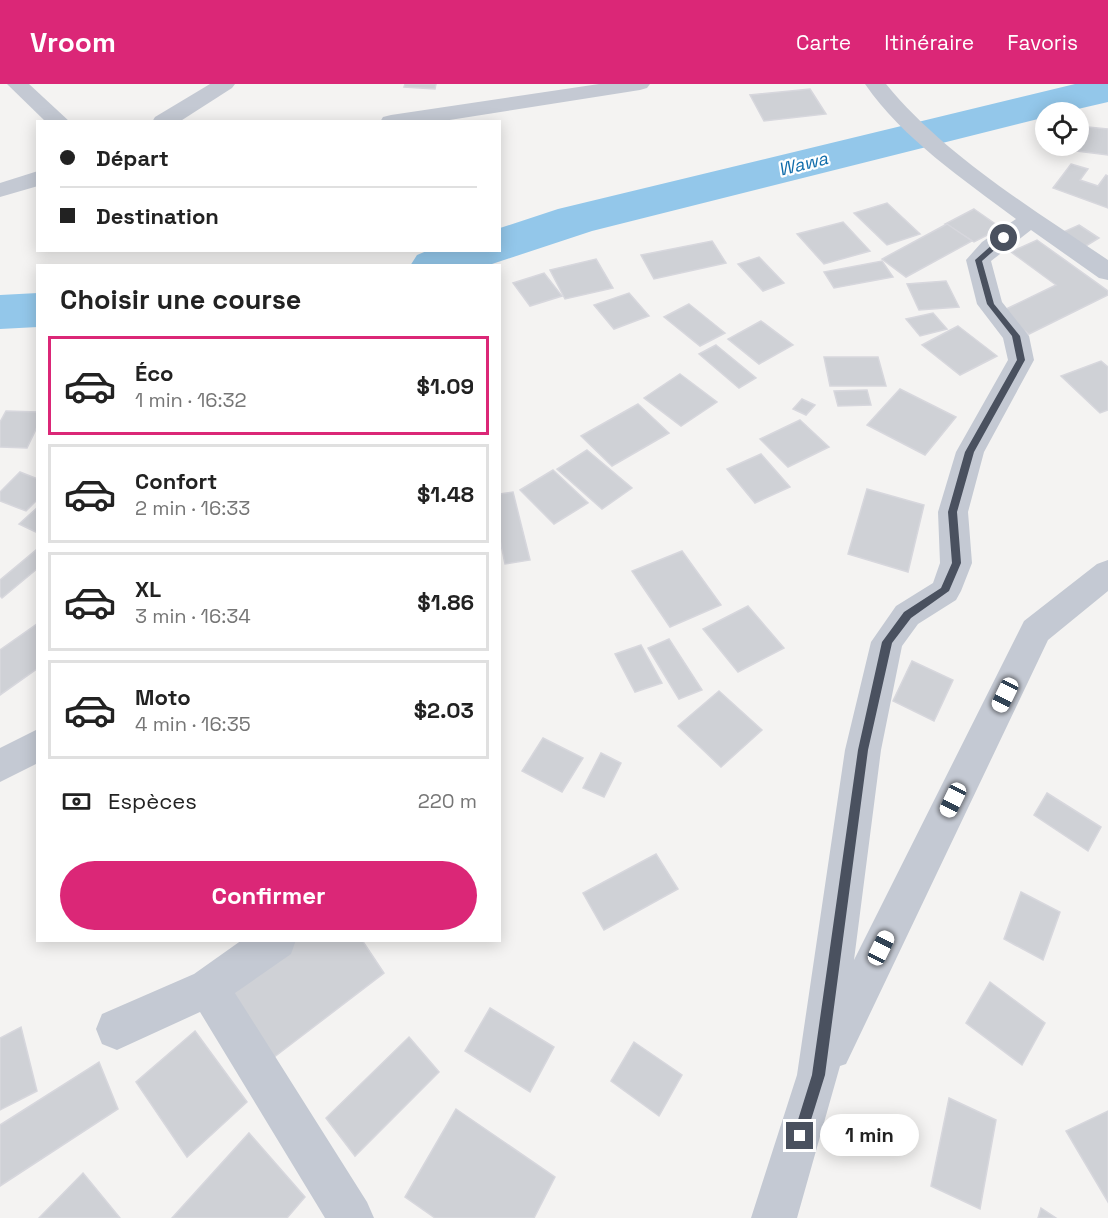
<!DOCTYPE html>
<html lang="fr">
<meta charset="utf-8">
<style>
:root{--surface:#fff;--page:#f2f2f2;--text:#222;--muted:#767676;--line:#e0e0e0;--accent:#db2777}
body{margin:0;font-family:"Space Grotesk",sans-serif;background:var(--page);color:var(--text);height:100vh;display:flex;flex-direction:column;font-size:22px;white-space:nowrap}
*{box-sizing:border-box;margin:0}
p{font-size:20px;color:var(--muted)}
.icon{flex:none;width:33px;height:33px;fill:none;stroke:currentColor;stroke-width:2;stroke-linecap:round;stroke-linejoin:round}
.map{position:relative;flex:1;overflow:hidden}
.panel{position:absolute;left:36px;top:180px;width:465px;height:678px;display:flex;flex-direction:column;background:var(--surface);border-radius:0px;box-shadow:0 3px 15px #0003}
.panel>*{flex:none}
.guide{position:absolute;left:36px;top:36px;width:465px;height:132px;border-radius:0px;box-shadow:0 3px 15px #0003;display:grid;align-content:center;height:132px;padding:0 24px;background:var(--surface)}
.controls{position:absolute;left:1035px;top:18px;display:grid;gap:12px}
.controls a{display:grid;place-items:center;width:54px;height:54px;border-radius:50%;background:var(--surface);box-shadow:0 3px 15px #0003;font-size:30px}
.end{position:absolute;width:27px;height:27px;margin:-14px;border:8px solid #4a515f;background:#fff;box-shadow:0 0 0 3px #fff}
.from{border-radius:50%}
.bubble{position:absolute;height:42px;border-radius:21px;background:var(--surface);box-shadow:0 3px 15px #0003;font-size:20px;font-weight:800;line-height:42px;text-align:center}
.car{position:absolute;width:18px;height:36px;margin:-18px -9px;border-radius:8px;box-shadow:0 0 4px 2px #0007;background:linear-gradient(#fff 24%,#345 0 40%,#fff 0 76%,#345 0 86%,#fff 0)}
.guide b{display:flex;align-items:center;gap:21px;height:57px;font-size:22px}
.guide b+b{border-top:2px solid var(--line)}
.guide i{width:15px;height:15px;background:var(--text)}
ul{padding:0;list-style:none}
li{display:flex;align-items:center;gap:18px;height:99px;margin:0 12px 9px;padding:0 12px;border:3px solid var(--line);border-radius:0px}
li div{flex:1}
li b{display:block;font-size:22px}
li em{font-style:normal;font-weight:800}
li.selected{border-color:var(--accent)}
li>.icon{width:54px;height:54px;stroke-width:1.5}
h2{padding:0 24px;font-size:27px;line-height:72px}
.pay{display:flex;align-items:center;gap:15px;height:66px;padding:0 24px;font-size:22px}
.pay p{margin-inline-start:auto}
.primary-button{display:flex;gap:12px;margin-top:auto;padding:12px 24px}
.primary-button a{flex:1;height:69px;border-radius:36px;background:var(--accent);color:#fff;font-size:24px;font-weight:800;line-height:69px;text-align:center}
header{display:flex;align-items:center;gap:36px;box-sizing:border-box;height:84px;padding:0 30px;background:var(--accent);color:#fff}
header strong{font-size:28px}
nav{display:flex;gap:33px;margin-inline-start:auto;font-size:21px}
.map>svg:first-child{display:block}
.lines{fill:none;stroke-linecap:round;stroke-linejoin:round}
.river{fill:#93c7ea;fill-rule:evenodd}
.building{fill:#cfd1d6;stroke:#d7d7dd;stroke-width:1.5}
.minor{fill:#c4c9d3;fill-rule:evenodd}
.route{fill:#4a515f}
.labels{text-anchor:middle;stroke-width:4.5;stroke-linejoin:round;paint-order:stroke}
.far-water-label{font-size:18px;font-style:italic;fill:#116dab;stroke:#fff}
</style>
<header>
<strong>Vroom</strong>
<nav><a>Carte</a><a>Itinéraire</a><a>Favoris</a></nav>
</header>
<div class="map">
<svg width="1108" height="1134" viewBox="0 0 1108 1134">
<rect width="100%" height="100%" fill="#f4f3f2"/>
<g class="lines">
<g class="river">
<polygon points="1075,0 1108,0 1108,18 1065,28 1046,28 1046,33 592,147 486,182 410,182 417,171 429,166 500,166 500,144 558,125"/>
<polygon points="38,209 38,243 0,245 0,211"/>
</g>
</g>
<g class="building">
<polygon points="405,0 436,0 435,5 404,3"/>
<polygon points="810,5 826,30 764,37 750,11"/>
<polygon points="1078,42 1108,45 1108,71 1069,66 1068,62 1078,62"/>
<polygon points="1071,80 1088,85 1080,96 1098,102 1106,91 1108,92 1108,124 1053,104"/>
<polygon points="887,119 920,150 887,161 854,129"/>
<polygon points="974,125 1001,144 974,158 945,140"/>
<polygon points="843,138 870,167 824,180 797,150"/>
<polygon points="947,140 972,157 906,193 882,175"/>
<polygon points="1079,141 1099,154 1084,163 1061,149"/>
<polygon points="1037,156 1108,207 1108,211 1029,250 1000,228 1056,201 1011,168"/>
<polygon points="712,157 726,179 654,195 641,171"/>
<polygon points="759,173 784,199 763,207 738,180"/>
<polygon points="596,175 613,204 565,215 550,186"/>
<polygon points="882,177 893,193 834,204 824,188"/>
<polygon points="544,189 562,212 530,222 513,199"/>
<polygon points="946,197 959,223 919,226 907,200"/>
<polygon points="629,209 649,232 614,245 594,221"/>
<polygon points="689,220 725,249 700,262 664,233"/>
<polygon points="933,229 947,245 920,252 906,235"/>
<polygon points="761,237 793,261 759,280 728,255"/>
<polygon points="958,242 997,272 960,291 922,261"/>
<polygon points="716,261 756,294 739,304 699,270"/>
<polygon points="824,273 878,273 886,302 830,302"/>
<polygon points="1101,277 1108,283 1108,326 1100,329 1061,292"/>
<polygon points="680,290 717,318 681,342 644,314"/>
<polygon points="900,305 956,333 925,371 867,341"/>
<polygon points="867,306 871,321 838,322 834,307"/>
<polygon points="802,315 815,321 806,331 793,325"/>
<polygon points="638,320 669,349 612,382 581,352"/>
<polygon points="6,327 38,328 38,341 27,364 0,363 0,338"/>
<polygon points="800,336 829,363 788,383 760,355"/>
<polygon points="587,366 632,404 602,425 557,385"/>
<polygon points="761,370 790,403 755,419 727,385"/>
<polygon points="553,386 588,419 554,440 520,406"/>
<polygon points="20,388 38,395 38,415 26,427 0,417 0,408"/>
<polygon points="867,405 924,421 908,488 848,470"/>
<polygon points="513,408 530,476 505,480 500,456 500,410"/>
<polygon points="38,423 38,449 19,440"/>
<polygon points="36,466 38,484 2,514 0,512 0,496"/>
<polygon points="682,467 721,521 670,543 632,487"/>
<polygon points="748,522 784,564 738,588 703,545"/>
<polygon points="37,540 38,584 0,611 0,566"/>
<polygon points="669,555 702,606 679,615 648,564"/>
<polygon points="641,561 662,599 635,608 615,570"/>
<polygon points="912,577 953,596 934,637 893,617"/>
<polygon points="719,607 762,646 721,683 678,642"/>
<polygon points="543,654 583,674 562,708 522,687"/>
<polygon points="601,669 621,679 604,713 583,704"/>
<polygon points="1047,709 1101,743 1088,767 1034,731"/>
<polygon points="656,770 678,805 604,846 583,809"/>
<polygon points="1021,808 1060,828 1043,876 1004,855"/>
<polygon points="297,856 362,856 384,889 273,974 231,904"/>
<polygon points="990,898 1045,939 1022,981 966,939"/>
<polygon points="490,924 554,963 530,1008 465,967"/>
<polygon points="21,943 37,1007 0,1026 0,954"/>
<polygon points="195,947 247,1018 187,1073 136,998"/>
<polygon points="409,953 439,988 355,1072 326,1034"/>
<polygon points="634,958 682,991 659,1032 611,997"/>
<polygon points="99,978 118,1025 0,1102 0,1041"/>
<polygon points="949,1014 996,1036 980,1125 931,1102"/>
<polygon points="456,1025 555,1093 534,1134 435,1134 405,1113"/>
<polygon points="1108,1027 1108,1118 1066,1047"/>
<polygon points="249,1049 305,1113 287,1134 172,1134"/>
<polygon points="83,1089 120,1134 39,1134"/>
<polygon points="1041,1124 1056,1134 1038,1134"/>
</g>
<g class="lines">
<g class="minor">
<polygon points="7,0 29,0 70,38 46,38"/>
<polygon points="210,0 235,0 232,4 179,38 152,38 155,33"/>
<polygon points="599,0 650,0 647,4 640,6 437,38 380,38 383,33 391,31"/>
<path d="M865,0H886C943,70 1034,126 1108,176V196L1099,194L1031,146L991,177L1002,218L1029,252L1034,276L984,368L968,428L972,479L961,507L956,516L918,540L902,562L881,666L854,876L1024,537L1097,480L1108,476V507L1048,556L846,980L840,982L797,1134H751L797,991L845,666L871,558L896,522L933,499L940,479L938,428L956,368L1008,276L1003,254L977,220L966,176L982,158L1016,135C963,95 903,55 865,0Z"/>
<polygon points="38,87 38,102 0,113 0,99"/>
<polygon points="38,645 38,679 0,698 0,664"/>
<polygon points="242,856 296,856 291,870 235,909 367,1118 374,1134 325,1134 200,928 117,966 102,960 96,945 102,930 194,890"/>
</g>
</g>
<polygon class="route" points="1002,152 1008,154 982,177 994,220 1020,252 1025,276 974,368 957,428 961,479 949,507 911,534 892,559 868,666 825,991 806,1052 804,1057 800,1059 795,1057 793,1052 812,991 858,666 882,558 904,528 941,504 952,479 948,428 965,368 1017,276 1012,252 987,220 975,176"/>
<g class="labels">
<g class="far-water-label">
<text transform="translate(803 80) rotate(-14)" y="6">Wawa</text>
</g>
</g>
</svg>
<div class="controls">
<a><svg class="icon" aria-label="locate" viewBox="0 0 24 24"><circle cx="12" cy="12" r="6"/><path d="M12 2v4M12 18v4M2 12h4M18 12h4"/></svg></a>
</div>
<i class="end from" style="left:1004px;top:154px"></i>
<i class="end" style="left:800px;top:1052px"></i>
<div class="bubble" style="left:820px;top:1030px;width:99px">1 min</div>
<i class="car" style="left:1005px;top:611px;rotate:206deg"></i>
<i class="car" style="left:953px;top:716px;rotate:206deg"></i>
<i class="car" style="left:881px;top:864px;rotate:26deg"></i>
<div class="guide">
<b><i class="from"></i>Départ</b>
<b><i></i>Destination</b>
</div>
<section class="panel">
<h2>Choisir une course</h2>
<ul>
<li class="selected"><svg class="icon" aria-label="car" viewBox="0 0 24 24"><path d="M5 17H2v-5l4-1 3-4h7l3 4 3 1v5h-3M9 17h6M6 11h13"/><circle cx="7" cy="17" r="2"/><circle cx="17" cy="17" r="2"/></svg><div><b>Éco</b><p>1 min · 16:32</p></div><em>$1.09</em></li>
<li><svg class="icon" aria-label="car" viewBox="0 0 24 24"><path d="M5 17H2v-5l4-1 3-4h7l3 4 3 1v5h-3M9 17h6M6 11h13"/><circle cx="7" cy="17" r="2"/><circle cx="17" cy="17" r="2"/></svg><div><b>Confort</b><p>2 min · 16:33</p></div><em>$1.48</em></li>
<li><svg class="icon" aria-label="car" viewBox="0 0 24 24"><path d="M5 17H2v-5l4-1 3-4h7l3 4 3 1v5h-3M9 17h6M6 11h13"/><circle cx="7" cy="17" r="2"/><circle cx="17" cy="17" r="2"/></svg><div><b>XL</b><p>3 min · 16:34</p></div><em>$1.86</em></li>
<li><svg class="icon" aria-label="car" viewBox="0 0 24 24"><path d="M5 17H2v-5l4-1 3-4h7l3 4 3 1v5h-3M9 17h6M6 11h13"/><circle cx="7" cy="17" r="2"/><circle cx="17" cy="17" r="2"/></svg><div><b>Moto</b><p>4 min · 16:35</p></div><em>$2.03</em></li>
</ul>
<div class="pay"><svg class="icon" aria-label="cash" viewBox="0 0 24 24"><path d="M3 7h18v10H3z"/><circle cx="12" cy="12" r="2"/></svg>Espèces<p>220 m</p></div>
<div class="primary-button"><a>Confirmer</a></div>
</section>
</div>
